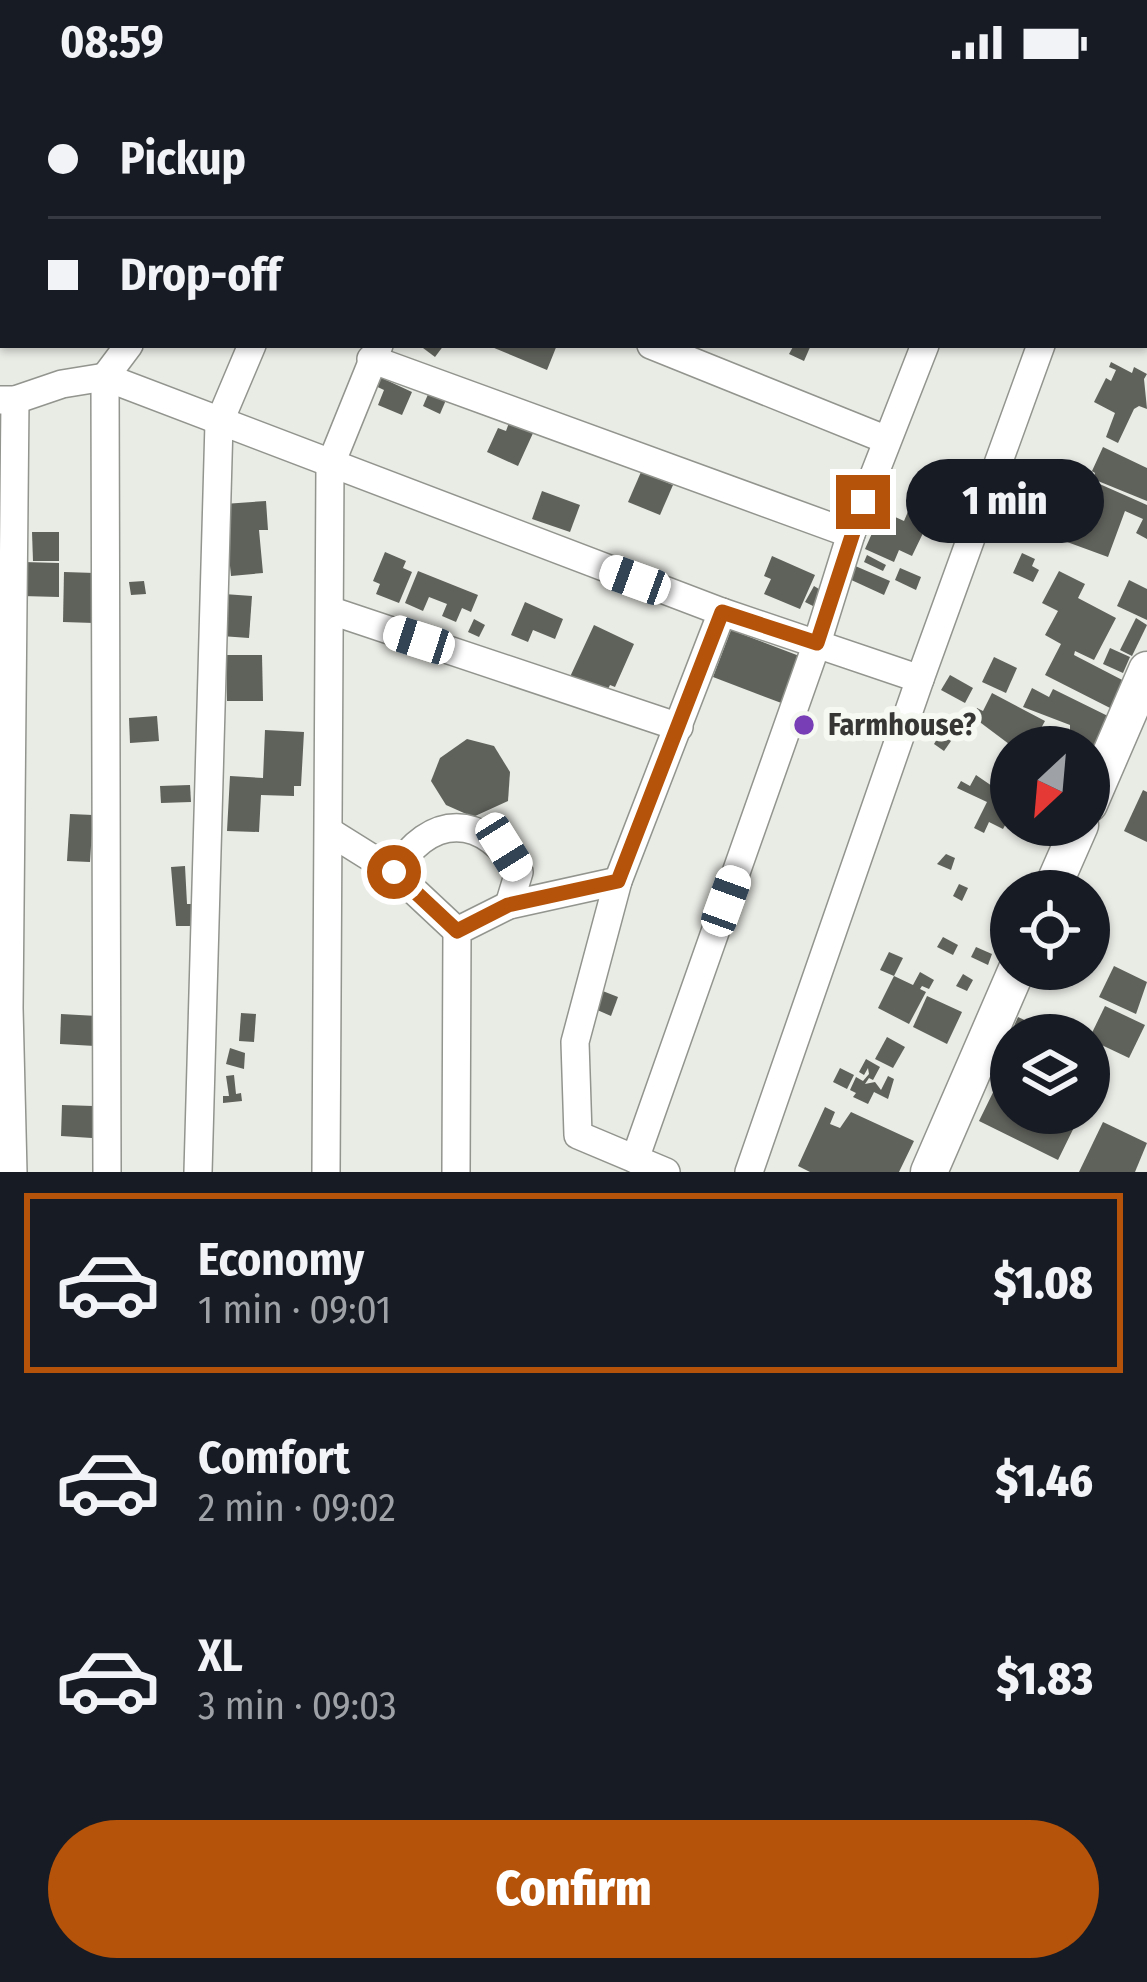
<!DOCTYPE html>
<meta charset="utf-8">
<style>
:root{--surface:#171b24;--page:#242831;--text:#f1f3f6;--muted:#9ea1a6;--line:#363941;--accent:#b45309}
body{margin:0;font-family:"Fira Sans Condensed",sans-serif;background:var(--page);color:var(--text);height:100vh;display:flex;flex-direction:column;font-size:45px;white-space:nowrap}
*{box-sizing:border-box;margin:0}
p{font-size:39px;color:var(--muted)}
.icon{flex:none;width:66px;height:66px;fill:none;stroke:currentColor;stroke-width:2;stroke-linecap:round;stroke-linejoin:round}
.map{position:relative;height:1088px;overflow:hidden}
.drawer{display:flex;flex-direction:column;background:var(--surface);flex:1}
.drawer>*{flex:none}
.hud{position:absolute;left:0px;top:0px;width:1149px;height:264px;box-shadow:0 3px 9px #0004;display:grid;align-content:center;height:264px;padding:0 48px;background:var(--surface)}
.needle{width:78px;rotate:206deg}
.controls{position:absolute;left:990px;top:642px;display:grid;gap:24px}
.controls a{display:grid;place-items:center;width:120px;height:120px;border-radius:50%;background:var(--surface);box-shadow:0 3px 9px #0004;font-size:60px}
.end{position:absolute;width:54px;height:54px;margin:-27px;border:15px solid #b45309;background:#fff;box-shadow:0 0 0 6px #fff}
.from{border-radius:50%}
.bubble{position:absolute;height:84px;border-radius:42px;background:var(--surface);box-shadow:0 3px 9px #0004;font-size:39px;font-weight:800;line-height:84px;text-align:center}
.car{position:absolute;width:36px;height:72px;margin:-36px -18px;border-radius:15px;box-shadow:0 0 9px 3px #0007;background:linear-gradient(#fff 24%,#345 0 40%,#fff 0 76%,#345 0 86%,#fff 0)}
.hud b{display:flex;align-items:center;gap:42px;height:114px;font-size:45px}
.hud b+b{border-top:3px solid var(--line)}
.hud i{width:30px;height:30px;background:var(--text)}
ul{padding:21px 0 0;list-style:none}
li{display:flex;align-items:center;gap:36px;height:180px;margin:0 24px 18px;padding:0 24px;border:6px solid transparent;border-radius:0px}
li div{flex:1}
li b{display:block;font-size:45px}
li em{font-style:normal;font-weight:800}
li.selected{border-color:var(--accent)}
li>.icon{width:108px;height:108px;stroke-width:1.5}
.button{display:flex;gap:24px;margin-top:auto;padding:24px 48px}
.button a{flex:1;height:138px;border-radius:72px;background:var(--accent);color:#fff;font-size:48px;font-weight:800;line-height:138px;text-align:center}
.status{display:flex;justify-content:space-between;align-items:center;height:84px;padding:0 60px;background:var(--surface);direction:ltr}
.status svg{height:33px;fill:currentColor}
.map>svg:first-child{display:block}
.building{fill:#5f615b}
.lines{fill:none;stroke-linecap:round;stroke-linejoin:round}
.minor-casing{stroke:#92948e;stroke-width:30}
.tertiary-casing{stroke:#92948e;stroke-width:39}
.minor{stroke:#fff;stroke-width:27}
.tertiary{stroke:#fff;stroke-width:36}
.route{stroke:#b45309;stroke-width:15}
.poi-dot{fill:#783eb5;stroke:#f6f8f2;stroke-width:4.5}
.labels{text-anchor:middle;stroke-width:12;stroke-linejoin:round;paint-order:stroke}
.poi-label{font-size:30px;font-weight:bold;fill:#363734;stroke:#f6f8f2;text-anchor:start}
</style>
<div class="status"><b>08:59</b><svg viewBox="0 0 49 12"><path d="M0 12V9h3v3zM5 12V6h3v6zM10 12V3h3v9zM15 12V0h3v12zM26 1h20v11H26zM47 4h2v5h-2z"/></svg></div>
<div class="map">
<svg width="1147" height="1088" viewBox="0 0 1147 1088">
<rect width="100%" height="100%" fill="#e9ebe5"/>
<g class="building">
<polygon points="419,261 444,261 435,273"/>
<polygon points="487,261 557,261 547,286"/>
<polygon points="794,261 811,261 804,277 789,270"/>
<polygon points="1111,278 1132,289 1134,283 1147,290 1144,295 1147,325 1139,322 1134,325 1118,359 1106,353 1115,329 1094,318 1106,294 1111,297 1116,286 1109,283"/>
<polygon points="371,289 412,308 402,331 378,321 384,306 367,298"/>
<polygon points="429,308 446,316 440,330 423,322"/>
<polygon points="510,336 534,347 518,382 487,368 498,344 506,347"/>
<polygon points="1103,363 1147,384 1147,417 1093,395 1095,389 1092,387"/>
<polygon points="641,388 673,401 660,431 628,418"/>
<polygon points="1086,394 1147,421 1147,455 1136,449 1143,435 1125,427 1108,473 1048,451 1054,435 1043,431 1054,399 1080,407"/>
<polygon points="918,404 954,419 940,451 925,445 912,472 899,466 894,478 865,465 882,427 904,437"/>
<polygon points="542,407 580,421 570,448 532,435"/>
<polygon points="266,417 268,446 259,446 263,489 231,492 224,420"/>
<polygon points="1010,417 1028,426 1020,442 1024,444 1022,449 1000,438"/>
<polygon points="32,448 59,448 59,477 33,477"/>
<polygon points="385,468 406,477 403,484 412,488 399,519 376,510 380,500 373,497"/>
<polygon points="1022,469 1035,475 1032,482 1039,486 1033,498 1013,489"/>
<polygon points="867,471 886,481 883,487 864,478"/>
<polygon points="772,472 815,491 800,525 764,510 771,495 764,492"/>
<polygon points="23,478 59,479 59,513 22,512"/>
<polygon points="853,481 890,497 884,511 847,494"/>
<polygon points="900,484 921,493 916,506 895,496"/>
<polygon points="418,487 478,511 471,528 462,524 456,538 442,532 447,520 429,513 423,527 405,519"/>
<polygon points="1059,487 1085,500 1078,514 1116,534 1094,576 1075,567 1074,571 1130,600 1116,627 1045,591 1061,560 1045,551 1058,527 1042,519"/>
<polygon points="64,488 95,489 94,539 63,538"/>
<polygon points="1129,496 1147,505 1147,536 1117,522"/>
<polygon points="144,497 146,510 131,511 129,498"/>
<polygon points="814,502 827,510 819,525 805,518"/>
<polygon points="224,510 252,512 249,554 221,552"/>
<polygon points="525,518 563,535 555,555 533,546 528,558 511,551"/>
<polygon points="1136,534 1147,541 1132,572 1120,566"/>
<polygon points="474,535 485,541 479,553 468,548"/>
<polygon points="594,541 634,560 615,603 610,601 605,611 569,595"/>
<polygon points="731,546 802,573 784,620 713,593"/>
<polygon points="1110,564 1130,573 1123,589 1103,580"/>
<polygon points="226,571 262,571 263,617 227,617"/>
<polygon points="994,573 1017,584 1006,609 982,598"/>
<polygon points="950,591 973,604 965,619 941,606"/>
<polygon points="1032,604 1049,613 1053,605 1116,636 1096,663 1070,650 1070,641 1023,623"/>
<polygon points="992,609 1045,637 1033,659 1025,654 1022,661 1013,663 973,633 977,624 983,627"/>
<polygon points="157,632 159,657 130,659 129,634"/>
<polygon points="265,646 304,648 301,702 294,702 294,712 261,711 259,748 227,747 230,692 263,694"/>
<polygon points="940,650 951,657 944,667 934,660"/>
<polygon points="467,655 494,662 510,688 508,717 473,733 446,721 431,697 440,674"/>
<polygon points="976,691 1011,715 1011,730 1003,745 989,738 984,749 974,744 987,718 957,704 961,697 970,702"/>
<polygon points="190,701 191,718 161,719 160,702"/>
<polygon points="1143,706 1147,708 1147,758 1124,747"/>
<polygon points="70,730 93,731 90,778 67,777"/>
<polygon points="946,770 955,774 951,786 937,780"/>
<polygon points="185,782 187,820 198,820 198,842 176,842 171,783"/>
<polygon points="959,800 968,804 962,817 953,812"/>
<polygon points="943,853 958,861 953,871 937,863"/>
<polygon points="976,863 992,870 988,881 971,873"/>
<polygon points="889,868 903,874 894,892 880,886"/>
<polygon points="1114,882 1147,898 1136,930 1099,913"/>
<polygon points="920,888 934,896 929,905 922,902 920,905 926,908 909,940 878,924 894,892 913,901"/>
<polygon points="963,890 973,896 967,907 956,902"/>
<polygon points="595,904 618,913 611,932 588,922"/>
<polygon points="927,912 962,928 947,960 913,943"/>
<polygon points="1105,922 1145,941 1129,974 1089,955"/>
<polygon points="241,929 256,930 254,958 239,957"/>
<polygon points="61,930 97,932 95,962 60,960"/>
<polygon points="1018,933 1057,951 1010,951"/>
<polygon points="887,953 905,963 893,984 875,975"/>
<polygon points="230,964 245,969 244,985 226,980"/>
<polygon points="866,975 880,983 873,996 869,994 865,1000 875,998 881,1006 888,992 894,995 888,1015 874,1008 868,1020 853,1013 856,1009 850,1006 856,993 863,997 869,990 868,984 864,991 859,988"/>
<polygon points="1006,982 1011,984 1011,1029 1081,1029 1058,1076 979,1037"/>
<polygon points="840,984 854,991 847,1005 833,998"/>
<polygon points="234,991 236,1010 241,1009 242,1017 223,1019 223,1012 229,1012 226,992"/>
<polygon points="62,1021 93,1022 92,1054 61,1052"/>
<polygon points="825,1023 835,1028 830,1040 840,1044 851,1028 914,1057 899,1088 810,1088 798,1082"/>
<polygon points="1103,1038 1147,1059 1135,1088 1079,1088"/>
</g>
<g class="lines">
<g class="minor-casing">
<g id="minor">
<polyline points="611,0 615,3"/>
<polyline points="855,0 863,3"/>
<polyline points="1097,0 1105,3"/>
<polyline points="64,3 66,0"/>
<polyline points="195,3 198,0"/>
<polyline points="324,3 326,0"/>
<polyline points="448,3 450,0"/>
<polyline points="584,3 586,0"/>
<polyline points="1125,3 1126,0"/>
<polyline points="0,89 3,85"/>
<polyline points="0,209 3,209"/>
<polyline points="651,261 887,356"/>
<polyline points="371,275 851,450"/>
<polyline points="0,316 15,316 62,300 105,293 722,528 920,595"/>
<polyline points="332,527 679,643"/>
<polyline points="330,748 394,788 457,847"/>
<path d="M394,788C431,729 482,729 519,788L509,821"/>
<polyline points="635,1075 817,559 851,450 925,261"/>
<polyline points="13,1088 9,924 15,316"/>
<polyline points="107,1088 105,293 129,261"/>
<polyline points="198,1088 219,339 252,261"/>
<polyline points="326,1088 330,382 379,261"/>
<polyline points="456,1088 457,847 509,821 618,797"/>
<polyline points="666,1088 578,1051 575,958 618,797 722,528"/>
<polyline points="749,1088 920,595 1041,261"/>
</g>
</g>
<g class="tertiary-casing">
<g id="tertiary">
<polyline points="1089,720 1147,586"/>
<polyline points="1051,807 1080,741"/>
<polyline points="929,1088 1017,885"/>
</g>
</g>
<use href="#minor" class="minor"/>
<use href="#tertiary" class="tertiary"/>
</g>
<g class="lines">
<polyline class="route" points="394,788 457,847 508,821 618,797 722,528 817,559 863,418"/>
</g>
<circle class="poi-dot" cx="804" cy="641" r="12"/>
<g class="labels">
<g class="poi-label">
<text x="828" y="651">Farmhouse?</text>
</g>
</g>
</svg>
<div class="controls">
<a><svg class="needle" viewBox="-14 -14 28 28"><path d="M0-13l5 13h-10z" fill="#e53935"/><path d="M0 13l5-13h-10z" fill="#9ea1a6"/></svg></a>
<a><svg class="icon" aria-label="locate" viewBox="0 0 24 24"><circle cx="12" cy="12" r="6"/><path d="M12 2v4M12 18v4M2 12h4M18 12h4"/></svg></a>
<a><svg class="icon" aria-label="layers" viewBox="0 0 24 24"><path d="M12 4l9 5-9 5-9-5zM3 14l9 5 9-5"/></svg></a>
</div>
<i class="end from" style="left:394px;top:788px"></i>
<i class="end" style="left:863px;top:418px"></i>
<div class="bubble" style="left:906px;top:375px;width:198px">1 min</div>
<i class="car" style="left:635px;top:496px;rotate:290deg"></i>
<i class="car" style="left:419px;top:556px;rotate:288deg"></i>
<i class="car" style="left:504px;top:763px;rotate:148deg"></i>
<i class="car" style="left:726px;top:817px;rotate:20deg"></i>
<div class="hud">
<b><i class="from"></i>Pickup</b>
<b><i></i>Drop-off</b>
</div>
</div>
<section class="drawer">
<ul>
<li class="selected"><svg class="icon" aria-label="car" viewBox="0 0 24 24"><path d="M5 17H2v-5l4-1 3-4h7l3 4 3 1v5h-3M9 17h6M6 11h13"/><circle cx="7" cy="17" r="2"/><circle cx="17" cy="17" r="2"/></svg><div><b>Economy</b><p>1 min · 09:01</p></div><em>$1.08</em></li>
<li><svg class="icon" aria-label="car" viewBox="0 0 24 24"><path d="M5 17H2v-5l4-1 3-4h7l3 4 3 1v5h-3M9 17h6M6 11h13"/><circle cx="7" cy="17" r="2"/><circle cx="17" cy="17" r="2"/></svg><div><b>Comfort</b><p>2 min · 09:02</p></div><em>$1.46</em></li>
<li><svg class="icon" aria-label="car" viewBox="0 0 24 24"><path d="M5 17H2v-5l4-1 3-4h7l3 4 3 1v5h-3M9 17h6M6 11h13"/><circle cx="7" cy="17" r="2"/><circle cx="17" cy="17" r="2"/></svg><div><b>XL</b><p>3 min · 09:03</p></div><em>$1.83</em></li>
</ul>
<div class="button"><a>Confirm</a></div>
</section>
